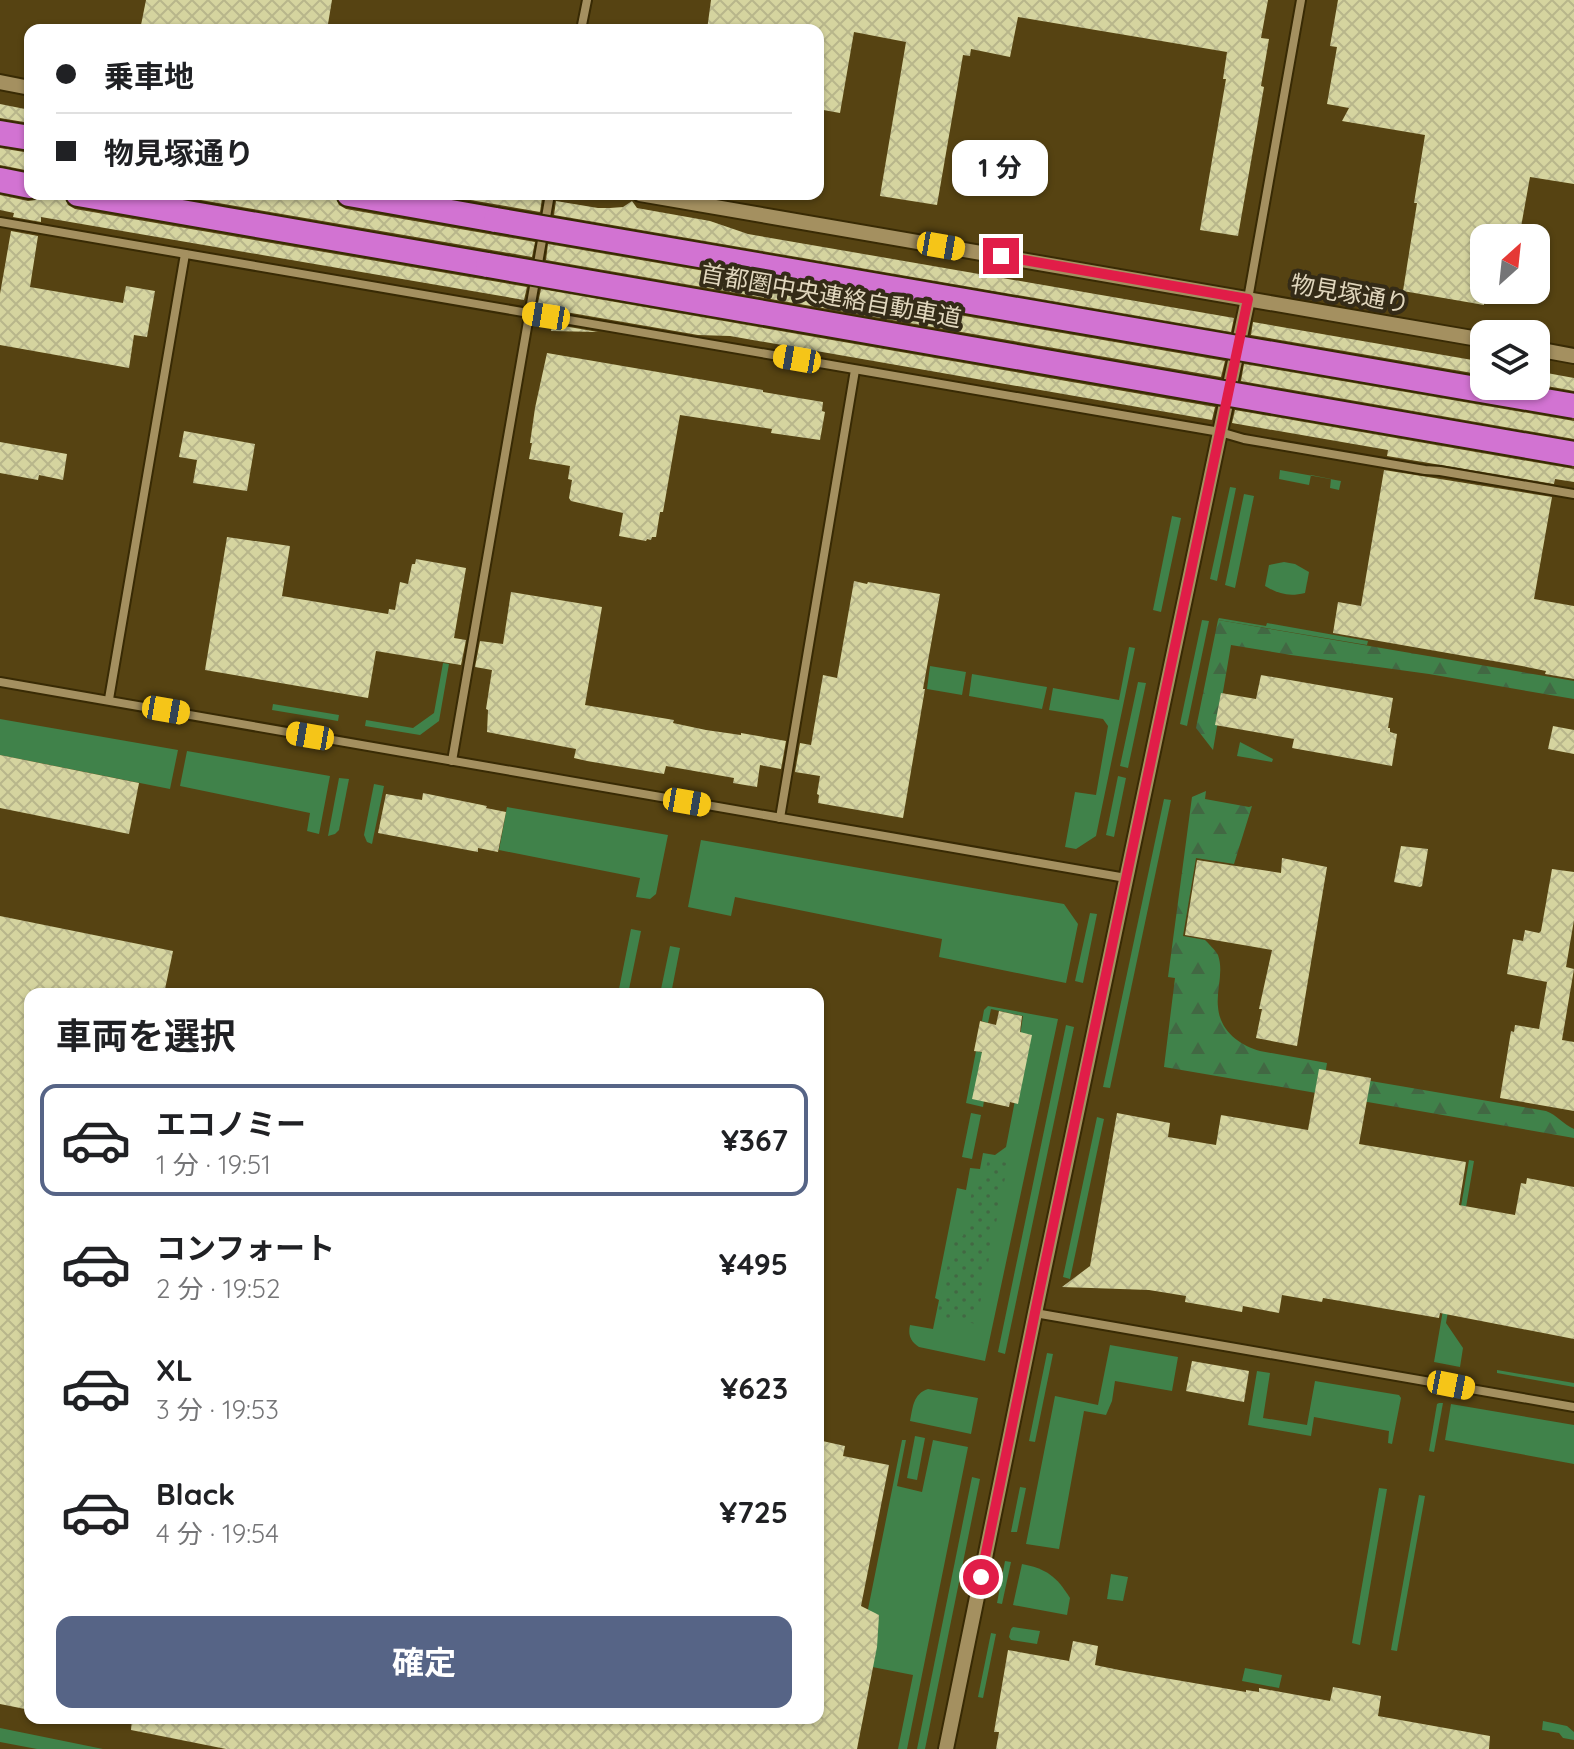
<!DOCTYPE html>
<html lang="ja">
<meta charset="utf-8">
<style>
:root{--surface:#fff;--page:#f2f2f2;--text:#202124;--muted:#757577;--line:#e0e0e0;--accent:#566486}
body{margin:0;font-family:Quicksand,"Noto Sans JP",sans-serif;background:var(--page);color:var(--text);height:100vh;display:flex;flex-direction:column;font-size:30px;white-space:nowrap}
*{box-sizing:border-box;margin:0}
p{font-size:26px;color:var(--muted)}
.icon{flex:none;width:44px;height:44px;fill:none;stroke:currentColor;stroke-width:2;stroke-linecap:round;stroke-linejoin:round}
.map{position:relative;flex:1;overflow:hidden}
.drawer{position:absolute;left:24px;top:988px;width:800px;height:736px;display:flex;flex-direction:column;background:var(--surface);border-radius:16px;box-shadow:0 2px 6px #0004}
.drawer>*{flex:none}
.top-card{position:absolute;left:24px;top:24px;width:800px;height:176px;border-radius:16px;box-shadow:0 2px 6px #0004;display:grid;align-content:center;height:176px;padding:0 32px;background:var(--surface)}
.needle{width:52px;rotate:27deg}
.controls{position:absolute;left:1470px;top:224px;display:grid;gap:16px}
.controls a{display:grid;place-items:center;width:80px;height:80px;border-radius:16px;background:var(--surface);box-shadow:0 2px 6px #0004;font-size:40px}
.end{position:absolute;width:36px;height:36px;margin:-18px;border:10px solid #e11d48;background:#fff;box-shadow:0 0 0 4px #fff}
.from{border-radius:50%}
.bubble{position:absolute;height:56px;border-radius:16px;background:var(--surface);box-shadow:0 2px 6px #0004;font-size:26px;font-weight:700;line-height:56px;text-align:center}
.car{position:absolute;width:24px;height:48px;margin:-24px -12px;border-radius:10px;box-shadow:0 0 6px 2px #0007;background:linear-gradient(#f5c518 24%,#345 0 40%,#f5c518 0 76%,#345 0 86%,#f5c518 0)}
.top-card b{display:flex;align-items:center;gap:28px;height:76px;font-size:30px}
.top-card b+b{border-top:2px solid var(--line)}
.top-card i{width:20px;height:20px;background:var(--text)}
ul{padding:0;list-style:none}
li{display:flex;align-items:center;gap:24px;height:112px;margin:0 16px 12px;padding:0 16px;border:4px solid transparent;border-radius:16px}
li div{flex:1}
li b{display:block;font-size:30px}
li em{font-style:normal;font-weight:700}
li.active{border-color:var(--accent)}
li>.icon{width:72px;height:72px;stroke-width:1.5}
h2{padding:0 32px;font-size:36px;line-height:96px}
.cta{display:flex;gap:16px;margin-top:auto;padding:16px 32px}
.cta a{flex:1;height:92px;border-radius:16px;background:var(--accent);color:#fff;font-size:32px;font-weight:700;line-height:92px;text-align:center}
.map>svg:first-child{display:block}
.grass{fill:#40824a}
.forest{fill:url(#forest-firs)}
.park{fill:url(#park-dots)}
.building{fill:url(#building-cross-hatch)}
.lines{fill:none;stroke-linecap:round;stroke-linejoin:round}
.minor-casing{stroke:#382a04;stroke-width:12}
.tertiary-casing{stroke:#382a04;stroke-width:18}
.motorway-casing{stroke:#382a04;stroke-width:28}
.minor{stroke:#a49060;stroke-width:8}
.tertiary{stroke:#a49060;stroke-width:14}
.motorway{stroke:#d273d2;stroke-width:24}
.motorway-bridge-casing{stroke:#382a04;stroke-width:28;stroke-linecap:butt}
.motorway-bridge{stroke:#d273d2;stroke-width:24}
.route{stroke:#e11d48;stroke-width:10}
.labels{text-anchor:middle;stroke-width:8;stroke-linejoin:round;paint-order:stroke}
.street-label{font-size:24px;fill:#e1d7be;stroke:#342b17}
</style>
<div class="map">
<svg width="1574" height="1749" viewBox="0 0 1574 1749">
<defs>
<pattern id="forest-firs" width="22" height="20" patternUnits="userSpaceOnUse" patternTransform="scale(2)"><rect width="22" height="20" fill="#40824a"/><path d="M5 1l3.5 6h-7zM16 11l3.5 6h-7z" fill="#426843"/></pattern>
<pattern id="park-dots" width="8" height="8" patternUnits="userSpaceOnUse" patternTransform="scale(2)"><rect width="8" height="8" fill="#40824a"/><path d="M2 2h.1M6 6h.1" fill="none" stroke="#426843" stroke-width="1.8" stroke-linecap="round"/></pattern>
<pattern id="building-cross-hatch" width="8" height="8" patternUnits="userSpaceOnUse" patternTransform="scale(2)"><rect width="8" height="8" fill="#d5d49f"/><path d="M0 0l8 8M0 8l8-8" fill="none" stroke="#b8b68b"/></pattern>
</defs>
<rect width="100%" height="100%" fill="#564312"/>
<g class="grass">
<polygon points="1280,470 1341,481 1339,490 1330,488 1331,479 1311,475 1309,485 1279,479"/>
<polygon points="1230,487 1236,488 1217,581 1210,579"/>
<polygon points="1244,494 1254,496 1235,588 1225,585"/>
<polygon points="1172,516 1181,518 1161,612 1153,610"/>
<path d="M1284,562L1295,564L1309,572L1305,593C1289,597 1278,594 1265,586L1269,565Z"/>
<polygon points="1219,618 1266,626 1267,623 1368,641 1367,645 1218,620"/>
<polygon points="1202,620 1209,621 1187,726 1180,724"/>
<polygon points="1129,647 1135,648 1096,836 1076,849 1065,847 1075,792 1096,795 1108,726 1103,719 1049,710 1053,688 1119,700"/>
<polygon points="443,663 449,664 439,721 420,735 365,726 366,720 413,728 434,713"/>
<polygon points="930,666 966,672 962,695 927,689"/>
<polygon points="972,674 1047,687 1042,709 969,696"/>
<polygon points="1138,682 1146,683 1128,768 1120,766"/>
<polygon points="273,704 339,715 338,721 272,710"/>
<polygon points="0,719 178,750 170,789 0,755"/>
<polygon points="1240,742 1273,759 1272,762 1237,756"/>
<polygon points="187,751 330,776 319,834 307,831 310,813 180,786"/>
<polygon points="1118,776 1126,778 1114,837 1106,835"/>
<polygon points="339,778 349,779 339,830 335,834 328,836"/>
<polygon points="374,784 384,786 372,844 367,842 364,835"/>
<polygon points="1164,799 1171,800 1110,1088 1103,1087"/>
<polygon points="507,807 668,835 656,894 650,899 636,897 640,878 499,850"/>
<polygon points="701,840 1064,904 1078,924 1066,983 939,957 942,939 735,897 731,916 688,907"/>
<polygon points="1090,913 1097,914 1083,983 1075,981"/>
<polygon points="631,929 641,931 628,994 618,994"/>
<polygon points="670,946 680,948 671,994 660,994"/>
<path d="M988,1006L1058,1019L985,1361L919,1347C910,1341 908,1335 910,1325L933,1329L939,1300L935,1298L957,1188L966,1190L970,1168L980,1169L983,1153L995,1155L1006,1147L1027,1038L1020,1036L1023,1016L991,1009L988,1023L982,1021L984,1010Z"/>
<polygon points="1066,1025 1074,1027 1005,1354 998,1352"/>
<polygon points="976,1051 984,1053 986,1088 983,1107 966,1103"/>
<polygon points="971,1113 981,1115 972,1159 962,1157"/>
<polygon points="1097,1117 1104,1119 1070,1279 1063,1277"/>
<polygon points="1469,1160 1474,1161 1446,1323 1463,1348 1460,1367 1434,1362"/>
<polygon points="1110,1345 1178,1357 1172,1391 1115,1381 1112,1401 1106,1415 1084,1411 1059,1549 1026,1544 1055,1396 1098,1405"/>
<polygon points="1047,1353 1053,1354 1035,1442 1029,1441"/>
<polygon points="1497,1370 1574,1383 1574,1387 1497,1373"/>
<polygon points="1257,1371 1270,1373 1263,1418 1307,1425 1315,1381 1399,1395 1401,1398 1392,1444 1388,1443 1389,1431 1314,1417 1311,1436 1248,1425"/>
<path d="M928,1389L978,1398L971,1434L910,1421C913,1407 913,1394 928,1389Z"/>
<polygon points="1439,1403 1443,1403 1434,1452 1429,1451 1437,1404"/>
<polygon points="1451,1404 1574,1425 1574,1464 1445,1440"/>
<polygon points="915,1436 925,1438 917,1480 907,1478"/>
<polygon points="902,1440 906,1440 897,1486 922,1492 933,1440 968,1447 907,1749 898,1749 913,1675 857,1664"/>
<polygon points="972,1477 980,1479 925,1749 917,1749"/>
<polygon points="1020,1487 1026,1488 1017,1532 1011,1532"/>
<polygon points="1379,1488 1387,1489 1360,1645 1352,1643"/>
<polygon points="1419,1495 1425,1496 1397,1651 1391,1650"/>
<polygon points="1005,1561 1011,1562 1002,1604 997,1603"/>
<path d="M1022,1564C1047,1569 1056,1576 1070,1598L1067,1615L1013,1605Z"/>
<polygon points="1111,1574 1128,1577 1123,1601 1107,1599"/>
<polygon points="1013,1627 1040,1631 1037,1644 1011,1640 1009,1637 1011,1629"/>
<polygon points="991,1633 996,1634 983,1698 978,1697"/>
<polygon points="1245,1668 1282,1675 1279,1688 1242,1681"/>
<polygon points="1543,1721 1567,1726 1574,1732 1574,1740 1563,1738 1559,1733 1542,1730"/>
<polygon points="0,1728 103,1749 37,1749 0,1742"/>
</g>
<g class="forest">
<polygon points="1218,620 1574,681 1574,699 1429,674 1291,655 1231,645 1213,750 1196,728"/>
<path d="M1206,791L1205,799L1249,807L1252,806L1234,864L1196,858L1183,936L1205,940C1209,944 1215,950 1218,955C1224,972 1216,991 1218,1007C1220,1031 1239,1045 1260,1051L1327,1063L1322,1094L1164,1067L1175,978L1168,977L1192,797Z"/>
<path d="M1365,1080L1546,1111C1557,1115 1563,1124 1574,1129V1138L1362,1101Z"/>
</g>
<polygon class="park" points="988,1159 1008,1163 976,1324 937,1316 954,1235 963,1236 975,1176 984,1177"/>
<g class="building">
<polygon points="146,0 332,0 327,30 140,30"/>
<polygon points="711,0 1268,0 1261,38 1269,39 1261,86 1264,87 1238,236 1200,230 1226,79 1223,79 1227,52 1018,17 1010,57 971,49 970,56 963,55 937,205 880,196 906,42 854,32 840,113 818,109 818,30 707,30"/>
<polygon points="1338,0 1574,0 1574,184 1530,177 1519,238 1484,238 1484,305 1403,291 1417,203 1414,203 1425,135 1342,121 1349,108 1327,104 1337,47 1330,46"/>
<polygon points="0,104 30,110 30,123 0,118"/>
<polygon points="0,148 30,153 30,171 0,165"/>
<polygon points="42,194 63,194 68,205 75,209 527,287 524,300 41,217 41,222 13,217 14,213 0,210 0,195 28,201 36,200"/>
<polygon points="166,194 334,194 339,205 346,209 535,242 532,257"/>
<polygon points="435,194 517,194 542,198 540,212"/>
<polygon points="556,201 598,208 610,208 623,207 632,201 637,208 710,221 748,234 1234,318 1231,332 554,215"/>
<polygon points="11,231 38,236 30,287 123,303 126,286 155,291 147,337 134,335 129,368 0,345 0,294"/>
<polygon points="548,244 1225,361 1221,377 546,260"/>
<polygon points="541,289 1215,407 1212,420 730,336 698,335 554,310 555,306 538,303"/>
<polygon points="1253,322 1484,362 1484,375 1251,335"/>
<polygon points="552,324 598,332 551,331"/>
<polygon points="547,353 763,390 763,392 823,402 822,411 825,412 820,440 771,433 772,429 680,415 663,512 660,512 656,537 652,537 651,540 647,539 646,541 619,536 623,513 571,501 569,498 572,480 568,479 570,466 529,459 532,443 530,443 535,408"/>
<polygon points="1244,364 1574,421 1574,439 1241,381"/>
<polygon points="1536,371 1574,378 1574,391 1536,384"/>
<polygon points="1235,410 1574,469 1574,482 1555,479 1554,484 1387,456 1388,450 1232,423"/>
<polygon points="184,431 255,444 247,491 193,483 197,460 179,457"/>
<polygon points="0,442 67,454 63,480 39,475 38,480 0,473"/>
<polygon points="1384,470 1552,497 1534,599 1574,606 1574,679 1545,674 1546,671 1522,666 1333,633 1338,602 1361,606"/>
<polygon points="227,537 290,546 282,596 388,614 389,609 395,610 400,582 408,584 412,564 415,564 416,559 466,568 454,638 466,640 461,665 376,651 368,698 205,670"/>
<polygon points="854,581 867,584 868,582 940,594 923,689 925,689 903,818 818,803 819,795 817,794 820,776 795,772 800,743 811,745 823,675 837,678"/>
<polygon points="511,592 602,607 585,705 674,720 673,723 706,730 741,735 741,733 786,741 781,769 760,765 757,787 733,783 734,778 666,766 664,774 587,761 574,758 576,749 487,732 488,710 486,709 492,670 475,667 480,641 503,644"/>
<polygon points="1261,675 1393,698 1388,728 1390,728 1390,732 1397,734 1392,766 1292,748 1294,739 1215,725 1221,693 1256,699"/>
<polygon points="1553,726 1574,730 1574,754 1548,749"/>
<polygon points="0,755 139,783 129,834 0,808"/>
<polygon points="423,793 487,806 486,808 506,812 498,852 478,848 478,852 378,833 386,794 422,800"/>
<polygon points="1401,846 1428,849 1422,886 1420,887 1394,882"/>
<polygon points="1282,858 1327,867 1297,1046 1256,1038 1262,1009 1259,1009 1272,950 1185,935 1197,860 1281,873"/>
<polygon points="1552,869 1574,872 1574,920 1566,967 1574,969 1562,1040 1574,1042 1574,1111 1500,1098 1511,1031 1514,1032 1515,1025 1539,1029 1547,982 1507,974 1513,939 1523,941 1525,930 1539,933 1541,931"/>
<polygon points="0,916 173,951 164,994 30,994 30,1710 0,1704"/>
<polygon points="999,1011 1022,1016 1020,1032 1032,1035 1018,1104 1010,1102 1009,1107 972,1099 982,1052 974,1051 980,1021 996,1025"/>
<polygon points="1319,1069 1371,1078 1359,1144 1466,1162 1459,1205 1515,1215 1521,1183 1526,1184 1527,1178 1574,1187 1574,1339 1440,1313 1439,1318 1323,1298 1322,1302 1282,1295 1279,1313 1243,1306 1242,1312 1185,1302 1186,1296 1149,1290 1062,1287 1090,1266 1117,1113 1170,1123 1168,1137 1216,1145 1221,1115 1308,1130"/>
<polygon points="1192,1361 1249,1371 1244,1402 1186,1391"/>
<polygon points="818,1440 845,1446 843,1456 889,1465 861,1606 879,1615 877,1647 857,1749 226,1749 131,1730 132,1718 818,1718"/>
<polygon points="1073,1641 1098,1646 1095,1665 1124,1671 1246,1692 1246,1690 1259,1692 1259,1688 1330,1701 1333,1687 1381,1696 1378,1716 1490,1736 1489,1749 996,1749 999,1732 994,1732 1008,1650 1069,1661"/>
</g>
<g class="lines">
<g class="minor-casing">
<g id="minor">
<polyline points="581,30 587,0"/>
<polyline points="0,222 1220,432 1244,439 1425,470 1440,471 1574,494"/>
<polyline points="1248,299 1301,0"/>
<polyline points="0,682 1126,878"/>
<polyline points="109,699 185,254"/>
<polyline points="452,761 550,194"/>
<polyline points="780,818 855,370"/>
<polyline points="1035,1313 1574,1407"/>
</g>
</g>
<g class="tertiary-casing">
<g id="tertiary">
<polyline points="0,82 30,88"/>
<polyline points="640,194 1484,340"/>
<polyline points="1536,349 1574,356"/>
<polyline points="946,1749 1035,1313 1248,299"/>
</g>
</g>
<g class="motorway-casing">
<g id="motorway">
<polyline points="0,133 30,138"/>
<polyline points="0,180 30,186"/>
<polyline points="78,194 488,265"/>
<polyline points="349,194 496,220"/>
</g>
</g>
<use href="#minor" class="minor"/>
<use href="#tertiary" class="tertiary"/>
<use href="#motorway" class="motorway"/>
<g class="motorway-bridge-casing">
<g id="motorway-bridge">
<polyline points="496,220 1574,406"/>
<polyline points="488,265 1574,454"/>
</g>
</g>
<use href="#motorway-bridge" class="motorway-bridge"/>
</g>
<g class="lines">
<polyline class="route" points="981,1577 1041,1283 1248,299 1001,256"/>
</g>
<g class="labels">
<g class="street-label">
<text transform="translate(1350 294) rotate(10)" y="8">物見塚通り</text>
<text transform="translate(831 296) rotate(10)" y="8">首都圏中央連絡自動車道</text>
</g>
</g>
</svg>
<div class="controls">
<a><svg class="needle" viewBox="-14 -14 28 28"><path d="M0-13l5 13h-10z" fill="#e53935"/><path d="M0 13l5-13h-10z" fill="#757577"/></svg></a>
<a><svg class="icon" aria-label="layers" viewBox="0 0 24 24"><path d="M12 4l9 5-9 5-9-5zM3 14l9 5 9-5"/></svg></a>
</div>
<i class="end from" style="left:981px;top:1577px"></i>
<i class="end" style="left:1001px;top:256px"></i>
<div class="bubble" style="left:952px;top:140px;width:96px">1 分</div>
<i class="car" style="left:941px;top:246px;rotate:100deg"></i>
<i class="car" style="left:546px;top:316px;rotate:279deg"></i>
<i class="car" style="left:797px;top:359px;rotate:280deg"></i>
<i class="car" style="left:166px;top:710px;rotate:100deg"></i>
<i class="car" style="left:310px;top:736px;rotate:280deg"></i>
<i class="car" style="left:687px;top:802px;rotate:100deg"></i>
<i class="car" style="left:1451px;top:1385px;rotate:101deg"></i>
<div class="top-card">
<b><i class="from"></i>乗車地</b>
<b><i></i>物見塚通り</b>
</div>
<section class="drawer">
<h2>車両を選択</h2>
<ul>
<li class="active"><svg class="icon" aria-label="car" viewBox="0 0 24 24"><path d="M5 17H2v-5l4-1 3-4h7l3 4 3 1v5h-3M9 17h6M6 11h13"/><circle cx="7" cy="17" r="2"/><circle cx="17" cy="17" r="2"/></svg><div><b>エコノミー</b><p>1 分 · 19:51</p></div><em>¥367</em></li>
<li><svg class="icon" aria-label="car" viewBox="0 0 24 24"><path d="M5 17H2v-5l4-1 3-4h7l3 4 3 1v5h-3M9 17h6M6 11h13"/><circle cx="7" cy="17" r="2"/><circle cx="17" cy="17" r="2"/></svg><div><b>コンフォート</b><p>2 分 · 19:52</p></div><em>¥495</em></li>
<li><svg class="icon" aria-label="car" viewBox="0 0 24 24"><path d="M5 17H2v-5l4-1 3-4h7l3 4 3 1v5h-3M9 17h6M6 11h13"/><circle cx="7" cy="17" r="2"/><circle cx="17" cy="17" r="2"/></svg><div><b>XL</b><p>3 分 · 19:53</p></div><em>¥623</em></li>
<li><svg class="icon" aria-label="car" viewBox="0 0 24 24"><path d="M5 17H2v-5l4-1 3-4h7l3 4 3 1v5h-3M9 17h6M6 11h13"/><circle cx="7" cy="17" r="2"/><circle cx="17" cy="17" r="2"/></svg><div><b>Black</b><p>4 分 · 19:54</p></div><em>¥725</em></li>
</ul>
<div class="cta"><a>確定</a></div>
</section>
</div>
